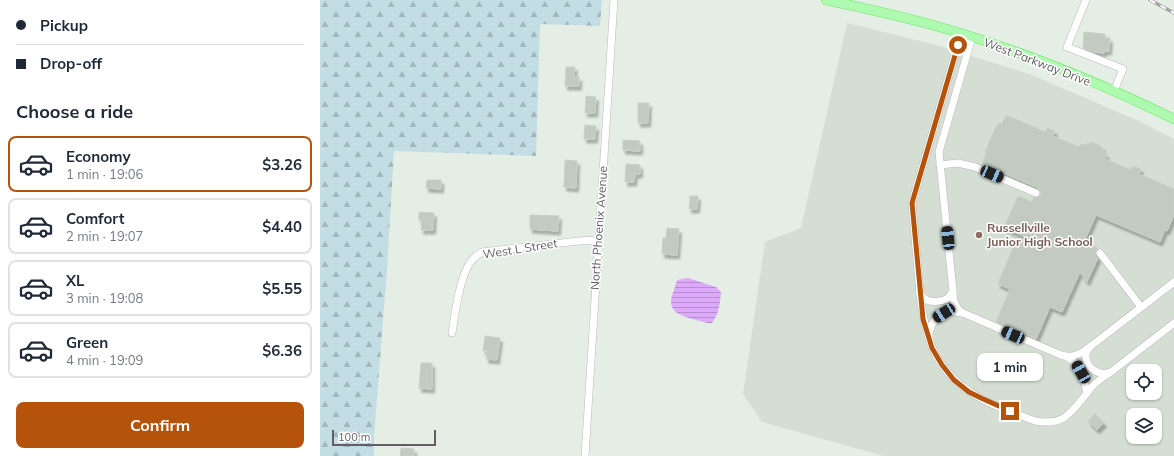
<!DOCTYPE html>
<meta charset="utf-8">
<style>
:root{--surface:#fff;--page:#f2f2f3;--text:#1f2937;--muted:#747a83;--line:#e0e1e3;--accent:#b45309}
body{margin:0;font-family:Mulish,sans-serif;background:var(--page);color:var(--text);height:100vh;display:flex;flex-direction:column;font-size:15px;white-space:nowrap}
*{box-sizing:border-box;margin:0}
p{font-size:13px;color:var(--muted)}
.icon{flex:none;width:22px;height:22px;fill:none;stroke:currentColor;stroke-width:2;stroke-linecap:round;stroke-linejoin:round}
.map{position:relative;flex:1;overflow:hidden}
.drawer{display:flex;flex-direction:column;background:var(--surface);width:320px}
.drawer>*{flex:none}
.banner{display:grid;align-content:center;height:88px;padding:0 16px;background:var(--surface)}
.controls{position:absolute;left:806px;top:364px;display:grid;gap:8px}
.controls a{display:grid;place-items:center;width:36px;height:36px;border-radius:8px;background:var(--surface);box-shadow:0 1px 3px #0004;font-size:20px}
.scale{position:absolute;left:12px;bottom:10px;width:104px;box-sizing:border-box;padding-left:4px;border:2px solid #625d64;border-top:0;font-size:11px;line-height:14px;white-space:nowrap;color:#625d64;-webkit-text-stroke:3px #fff;paint-order:stroke}
.end{position:absolute;width:18px;height:18px;margin:-9px;border:5px solid #b45309;background:#fff;box-shadow:0 0 0 2px #fff}
.from{border-radius:50%}
.bubble{position:absolute;height:28px;border-radius:8px;background:var(--surface);box-shadow:0 1px 3px #0004;font-size:13px;font-weight:700;line-height:28px;text-align:center}
.car{position:absolute;width:12px;height:24px;margin:-12px -6px;border-radius:5px;box-shadow:0 0 3px 1px #0007;background:linear-gradient(#222 24%,#8ab4d8 0 40%,#222 0 76%,#8ab4d8 0 86%,#222 0)}
.banner b{display:flex;align-items:center;gap:14px;height:38px;font-size:15px}
.banner b+b{border-top:1px solid var(--line)}
.banner i{width:10px;height:10px;background:var(--text)}
ul{padding:0;list-style:none}
li{display:flex;align-items:center;gap:12px;height:56px;margin:0 8px 6px;padding:0 8px;border:2px solid var(--line);border-radius:8px}
li div{flex:1}
li b{display:block;font-size:15px}
li em{font-style:normal;font-weight:700}
li.selected{border-color:var(--accent)}
li>.icon{width:36px;height:36px;stroke-width:1.5}
h2{padding:0 16px;font-size:18px;line-height:48px}
.button{display:flex;gap:8px;margin-top:auto;padding:8px 16px}
.button a{flex:1;height:46px;border-radius:8px;background:var(--accent);color:#fff;font-size:16px;font-weight:700;line-height:46px;text-align:center}
main{display:flex;flex:1;min-height:0}
.map>svg:first-child{display:block}
.education{fill:#d4ded3;fill-rule:evenodd}
.forest{fill:url(#forest-firs)}
.water{fill:url(#water-rules)}
.building{fill:#c3cac1;stroke:#c5d2c3;filter:url(#shadow)}
.lines{fill:none;stroke-linecap:round;stroke-linejoin:round}
.minor-casing{stroke:#bcb7be;stroke-width:8}
.major-casing{stroke:#6de863;stroke-width:10}
.minor{stroke:#fff;stroke-width:7}
.major{stroke:#aefab1;stroke-width:9}
.rail-casing{stroke:#a8a6a9;stroke-width:3.5}
.rail{stroke:#fff;stroke-width:2;stroke-dasharray:6;stroke-linecap:butt}
.route{stroke:#b45309;stroke-width:5}
.education-dot{fill:#8d6e63;stroke:#fff;stroke-width:1.5}
.labels{text-anchor:middle;stroke-width:3;stroke-linejoin:round;paint-order:stroke}
.street-label{font-size:12px;fill:#625d64;stroke:#fff}
.education-label{font-size:12px;font-weight:bold;fill:#785e54;stroke:#fff;text-anchor:start}
</style>
<main>
<section class="drawer">
<div class="banner">
<b><i class="from"></i>Pickup</b>
<b><i></i>Drop-off</b>
</div>
<h2>Choose a ride</h2>
<ul>
<li class="selected"><svg class="icon" aria-label="car" viewBox="0 0 24 24"><path d="M5 17H2v-5l4-1 3-4h7l3 4 3 1v5h-3M9 17h6M6 11h13"/><circle cx="7" cy="17" r="2"/><circle cx="17" cy="17" r="2"/></svg><div><b>Economy</b><p>1 min · 19:06</p></div><em>$3.26</em></li>
<li><svg class="icon" aria-label="car" viewBox="0 0 24 24"><path d="M5 17H2v-5l4-1 3-4h7l3 4 3 1v5h-3M9 17h6M6 11h13"/><circle cx="7" cy="17" r="2"/><circle cx="17" cy="17" r="2"/></svg><div><b>Comfort</b><p>2 min · 19:07</p></div><em>$4.40</em></li>
<li><svg class="icon" aria-label="car" viewBox="0 0 24 24"><path d="M5 17H2v-5l4-1 3-4h7l3 4 3 1v5h-3M9 17h6M6 11h13"/><circle cx="7" cy="17" r="2"/><circle cx="17" cy="17" r="2"/></svg><div><b>XL</b><p>3 min · 19:08</p></div><em>$5.55</em></li>
<li><svg class="icon" aria-label="car" viewBox="0 0 24 24"><path d="M5 17H2v-5l4-1 3-4h7l3 4 3 1v5h-3M9 17h6M6 11h13"/><circle cx="7" cy="17" r="2"/><circle cx="17" cy="17" r="2"/></svg><div><b>Green</b><p>4 min · 19:09</p></div><em>$6.36</em></li>
</ul>
<div class="button"><a>Confirm</a></div>
</section>
<div class="map">
<svg width="854" height="456" viewBox="0 0 854 456">
<defs>
<pattern id="forest-firs" width="22" height="20" patternUnits="userSpaceOnUse"><rect width="22" height="20" fill="#c3dde4"/><path d="M5 1l3.5 6h-7zM16 11l3.5 6h-7z" fill="#a2b6bc"/></pattern>
<pattern id="water-rules" width="6" height="5" patternUnits="userSpaceOnUse"><rect width="6" height="5" fill="#dda9fa"/><path d="M0 2.5h6" fill="none" stroke="#b78dce"/></pattern>
<filter id="shadow"><feDropShadow dx="2.5" dy="4" stdDeviation="1" flood-color="#0004"/></filter>
</defs>
<rect width="100%" height="100%" fill="#e5eee5"/>
<path class="education" d="M527,23L613,44L712,75L819,121L854,139V456H564L442,422L423,394L445,242L481,228ZM813,371H835V393H813ZM813,415H835V437H813Z"/>
<polygon class="forest" points="0,0 282,0 280,26 220,24 216,156 74,151 67,269 54,437 54,456 0,456"/>
<path class="water" d="M368,278L396,287L401,292C400,303 399,314 392,323H387C376,319 350,317 351,301C351,297 356,285 357,280Z"/>
<g class="building">
<polygon points="764,32 785,34 785,38 790,38 789,51 784,51 784,53 773,52 763,48"/>
<polygon points="246,67 255,67 254,77 259,77 259,86 245,86"/>
<polygon points="266,96 276,97 275,113 265,113"/>
<polygon points="318,103 329,103 328,123 318,123"/>
<polygon points="686,115 725,132 727,128 735,131 733,136 759,147 761,144 764,145 772,142 781,146 784,153 787,155 785,159 811,170 813,166 821,169 819,174 854,189 854,215 847,231 845,230 840,242 776,215 764,242 778,248 776,251 775,253 778,258 767,282 760,272 742,312 730,307 716,339 676,322 690,289 678,284 696,241 711,239 684,228 698,196 712,202 714,197 719,197 721,193 718,188 662,164 665,157 666,153 665,152 676,126 677,127 679,123 682,124"/>
<polygon points="265,125 276,126 275,139 264,139"/>
<polygon points="303,140 320,141 320,151 303,150"/>
<polygon points="245,160 257,161 256,188 244,187"/>
<polygon points="306,164 320,165 320,174 315,174 314,182 305,182"/>
<polygon points="107,180 121,180 121,189 106,188"/>
<polygon points="370,196 378,196 377,209 369,209"/>
<polygon points="99,212 114,213 113,230 101,230 102,221 99,220"/>
<polygon points="210,215 239,216 238,231 210,229"/>
<polygon points="347,228 359,229 357,255 342,254 343,238 346,238"/>
<polygon points="165,336 180,338 177,360 166,359 167,351 163,351"/>
<polygon points="101,363 112,363 112,389 99,388"/>
<polygon points="775,414 784,423 777,430 768,421"/>
<polygon points="81,448 94,449 94,456 80,456"/>
</g>
<g class="lines">
<g class="minor-casing">
<g id="minor">
<polyline points="766,0 747,47 803,69 794,91"/>
<path d="M641,34L592,203L600,294C606,303 618,303 627,299L633,291L619,152L652,37"/>
<polyline points="620,165 638,163 655,167 716,193"/>
<polyline points="780,253 821,307"/>
<path d="M854,282L771,346C757,358 774,379 791,372L854,323"/>
<path d="M633,291C633,301 635,308 643,313L741,355C752,358 759,355 768,348"/>
<path d="M600,294C605,335 613,367 649,391C668,405 693,412 715,421C744,426 751,413 767,393C773,384 781,378 791,372"/>
<path d="M132,333C135,314 140,271 154,258C156,256 159,254 162,252L259,241L278,240"/>
<path d="M609,337C609,319 625,308 641,313"/>
<path d="M747,357C761,364 764,379 767,393"/>
<polyline points="265,456 294,0"/>
</g>
</g>
<g class="major-casing">
<path id="major" d="M506,0C540,7 575,15 609,24C693,47 776,81 854,119"/>
</g>
<use href="#minor" class="minor"/>
<use href="#major" class="major"/>
<g class="rail-casing">
<polyline id="rail" points="830,0 854,13"/>
</g>
<use href="#rail" class="rail"/>
</g>
<g class="lines">
<polyline class="route" points="638,45 592,203 603,319 612,348 622,365 634,380 649,392 661,398 690,411"/>
</g>
<circle class="education-dot" cx="659" cy="235" r="4"/>
<g class="labels">
<g class="street-label">
<text transform="translate(717 62) rotate(21)" y="4">West Parkway Drive</text>
<text transform="translate(279 228) rotate(-86)" y="4">North Phoenix Avenue</text>
<text transform="translate(200 249) rotate(-9)" y="4">West L Street</text>
</g>
<g class="education-label">
<text x="667" y="232">Russellville<tspan x="667" dy="14">Junior High School</tspan></text>
</g>
</g>
</svg>
<div class="controls">
<a><svg class="icon" aria-label="locate" viewBox="0 0 24 24"><circle cx="12" cy="12" r="6"/><path d="M12 2v4M12 18v4M2 12h4M18 12h4"/></svg></a>
<a><svg class="icon" aria-label="layers" viewBox="0 0 24 24"><path d="M12 4l9 5-9 5-9-5zM3 14l9 5 9-5"/></svg></a>
</div>
<div class="scale">100 m</div>
<i class="end from" style="left:638px;top:45px"></i>
<i class="end" style="left:690px;top:411px"></i>
<div class="bubble" style="left:657px;top:353px;width:66px">1 min</div>
<i class="car" style="left:672px;top:174px;rotate:113deg"></i>
<i class="car" style="left:628px;top:238px;rotate:354deg"></i>
<i class="car" style="left:624px;top:313px;rotate:237deg"></i>
<i class="car" style="left:693px;top:335px;rotate:294deg"></i>
<i class="car" style="left:761px;top:372px;rotate:330deg"></i>
</div>
</main>
